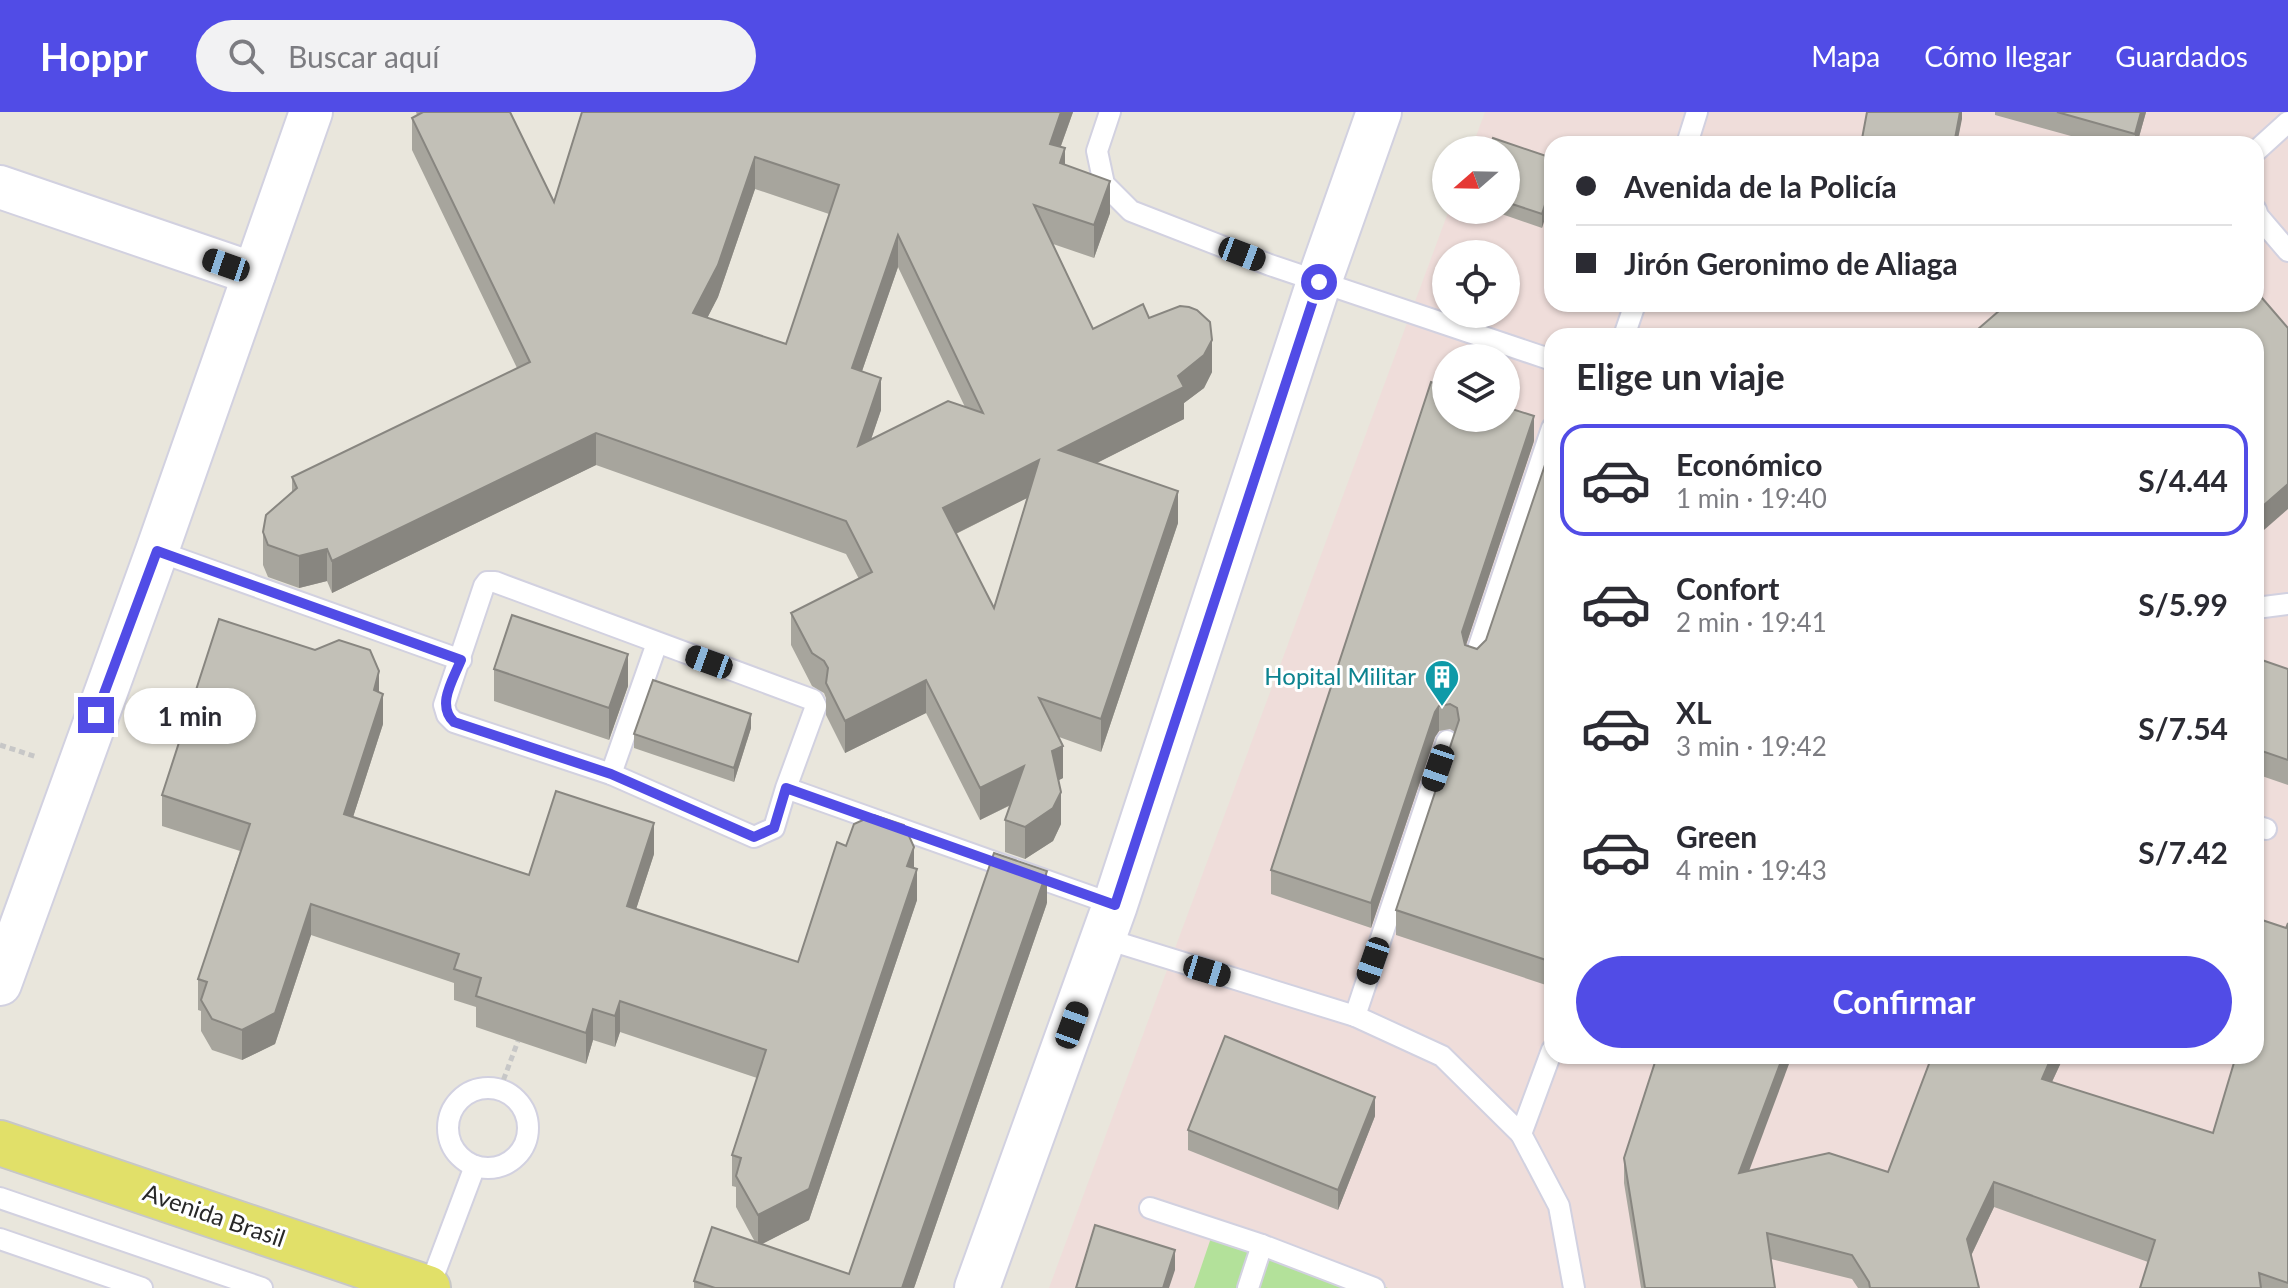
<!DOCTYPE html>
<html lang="es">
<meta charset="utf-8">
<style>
:root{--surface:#fff;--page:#f2f2f3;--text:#2b2b33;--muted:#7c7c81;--line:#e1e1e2;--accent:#514ce6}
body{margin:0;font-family:Lato,sans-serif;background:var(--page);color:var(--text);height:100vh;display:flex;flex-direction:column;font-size:30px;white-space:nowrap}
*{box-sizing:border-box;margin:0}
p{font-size:26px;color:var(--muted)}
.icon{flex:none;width:44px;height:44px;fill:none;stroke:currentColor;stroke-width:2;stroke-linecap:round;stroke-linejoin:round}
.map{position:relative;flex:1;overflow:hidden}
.details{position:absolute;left:1544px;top:216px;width:720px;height:736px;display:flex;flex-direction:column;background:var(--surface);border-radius:24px;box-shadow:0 2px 6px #0004}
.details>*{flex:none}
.hud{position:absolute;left:1544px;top:24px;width:720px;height:176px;border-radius:24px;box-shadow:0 2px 6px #0004;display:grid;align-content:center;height:176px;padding:0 32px;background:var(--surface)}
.needle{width:52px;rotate:250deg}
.buttons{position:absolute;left:1432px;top:24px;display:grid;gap:16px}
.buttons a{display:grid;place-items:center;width:88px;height:88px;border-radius:50%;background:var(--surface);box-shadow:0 2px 6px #0004;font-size:40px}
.end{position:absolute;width:36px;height:36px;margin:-18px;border:10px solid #514ce6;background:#fff;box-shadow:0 0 0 4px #fff}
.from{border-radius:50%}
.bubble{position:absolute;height:56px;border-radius:28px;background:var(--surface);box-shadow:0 2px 6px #0004;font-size:26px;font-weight:700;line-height:56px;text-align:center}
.car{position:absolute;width:24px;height:48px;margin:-24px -12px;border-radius:10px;box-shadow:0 0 6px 2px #0007;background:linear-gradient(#222 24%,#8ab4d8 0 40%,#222 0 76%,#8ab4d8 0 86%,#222 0)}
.hud b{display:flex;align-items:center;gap:28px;height:76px;font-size:30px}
.hud b+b{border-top:2px solid var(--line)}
.hud i{width:20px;height:20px;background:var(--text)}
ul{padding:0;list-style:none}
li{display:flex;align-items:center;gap:24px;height:112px;margin:0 16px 12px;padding:0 16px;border:4px solid transparent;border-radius:24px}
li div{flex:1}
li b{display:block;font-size:30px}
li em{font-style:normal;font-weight:700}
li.on{border-color:var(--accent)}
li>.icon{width:72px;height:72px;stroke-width:1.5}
h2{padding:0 32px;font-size:36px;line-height:96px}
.primary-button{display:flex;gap:16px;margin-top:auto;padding:16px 32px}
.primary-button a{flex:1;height:92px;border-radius:48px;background:var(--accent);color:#fff;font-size:32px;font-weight:700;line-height:92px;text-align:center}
header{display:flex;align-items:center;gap:48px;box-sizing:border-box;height:112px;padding:0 40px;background:var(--accent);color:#fff}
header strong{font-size:38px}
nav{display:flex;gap:44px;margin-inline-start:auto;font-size:28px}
.search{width:560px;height:72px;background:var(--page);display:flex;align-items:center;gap:20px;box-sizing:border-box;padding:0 28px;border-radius:44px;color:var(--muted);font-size:30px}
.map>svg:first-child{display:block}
.medical{fill:#efddda;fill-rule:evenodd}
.pitch{fill:#b3e19a}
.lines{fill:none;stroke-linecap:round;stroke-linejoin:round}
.lane-casing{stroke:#d2d1e0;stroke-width:24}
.street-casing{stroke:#d2d1e0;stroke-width:46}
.secondary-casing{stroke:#d2d1e0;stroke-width:48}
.primary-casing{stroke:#c7c7c7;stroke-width:48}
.path{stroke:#c7c7c7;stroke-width:5;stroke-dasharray:6 4;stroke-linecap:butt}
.lane{stroke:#fff;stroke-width:20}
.street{stroke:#fff;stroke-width:42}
.secondary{stroke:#fff;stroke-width:44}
.primary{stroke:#e1e069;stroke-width:44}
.wall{fill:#a7a59d;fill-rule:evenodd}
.shaded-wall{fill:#888680}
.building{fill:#c2c0b7;stroke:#888680;stroke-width:2;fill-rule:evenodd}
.route{stroke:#514ce6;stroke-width:10}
.labels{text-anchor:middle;stroke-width:6;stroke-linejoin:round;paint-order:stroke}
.culture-label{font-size:24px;fill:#0d838f;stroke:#fff;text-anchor:end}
.street-label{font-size:24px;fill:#292929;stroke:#fff}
</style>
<header>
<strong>Hoppr</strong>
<div class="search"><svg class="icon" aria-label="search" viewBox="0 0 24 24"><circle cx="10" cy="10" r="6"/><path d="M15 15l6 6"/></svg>Buscar aquí</div>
<nav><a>Mapa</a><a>Cómo llegar</a><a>Guardados</a></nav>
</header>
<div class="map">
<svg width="2288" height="1176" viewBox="0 0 2288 1176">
<rect width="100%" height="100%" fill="#e9e6dc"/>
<path class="medical" d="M1485,0H2288V1176H1049L1449,98H1506V38H1471ZM1552,32H2256V192H1552ZM1446,142H1506V202H1446ZM1552,224H2256V944H1552ZM1446,246H1506V306H1446Z"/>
<polygon class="pitch" points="1215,1114 1388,1176 1194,1176"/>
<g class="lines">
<g class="lane-casing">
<g id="lane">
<polyline points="1110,0 1097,39 1104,72 1131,99 1270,153 1552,248"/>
<polyline points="1687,32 1697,0"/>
<polyline points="2256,39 2288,10"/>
<polyline points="2256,98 2258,104 2288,139"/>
<polyline points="1624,224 1635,192"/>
<polyline points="157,439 461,548"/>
<polyline points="2256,496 2288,492"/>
<polyline points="1474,549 1552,316"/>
<polyline points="611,662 657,531"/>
<polyline points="786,676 816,594 813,588 495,470 487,470 484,474 444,593 447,603 454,610 611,662 754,725 774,716 786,676 1115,793"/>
<polyline points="2256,714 2266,717"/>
<polyline points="1103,826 1355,904 1442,944 1521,1022"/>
<polyline points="1355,904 1447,629"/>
<polyline points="1552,938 1521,1022 1559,1094 1574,1176"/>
<circle cx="488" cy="1016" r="40"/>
<polyline points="0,1086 262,1176"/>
<polyline points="1150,1096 1262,1133 1374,1176"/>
<polyline points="0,1127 142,1176"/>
<polyline points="429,1176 475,1054"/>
<polyline points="1248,1176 1262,1133"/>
</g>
</g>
<g class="street-casing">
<g id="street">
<polyline points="0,75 254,162"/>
<polyline points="0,872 157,439 311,0"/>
</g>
</g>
<g class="secondary-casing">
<polyline id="secondary" points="977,1176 1115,793 1319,170 1379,0"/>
</g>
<g class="primary-casing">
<polyline id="primary" points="0,1031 428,1176"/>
</g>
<g class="path">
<polyline points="0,633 37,645"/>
<polyline points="500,977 518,929"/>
</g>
<use href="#lane" class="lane"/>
<use href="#street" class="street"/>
<use href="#secondary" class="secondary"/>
<use href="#primary" class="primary"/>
</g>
<g class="wall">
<path d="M416,0H510L554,90L582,0H1073L1061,34L1065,53L1110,101L1094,146L1053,132L1093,217L1149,206L1212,260L1204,276L1184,291V307L1097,351L1178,411L1101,640L1059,625L1063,666L1058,668L1061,712L1053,729L1025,747L1005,740V708L1011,693L980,708L926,601L845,641L826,603V586L824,581L812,574L791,533V501L859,467L846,442L596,353L332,481L327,469L299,476L268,465L263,453V420L292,380V365L517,256L412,38V6L417,3ZM755,77L829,102L786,232L707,206L718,185ZM898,155L965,295L871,327L881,298L862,259ZM1027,386L994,496L956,422Z"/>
<polygon points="1995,0 2146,0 2137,32 2100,32 1995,3"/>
<polygon points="1506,38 1552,46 1542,116 1490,98 1506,98"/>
<polygon points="1534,329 1466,533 1477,537 1486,528 1552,332 1552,875 1396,823 1396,798 1455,620 1450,617 1439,619 1435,625 1371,816 1271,782 1271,758"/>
<polygon points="315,538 379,580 383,612 353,705 529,763 654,742 636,797 798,850 914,756 917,788 809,1108 762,1132 849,1162 1047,791 914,1176 694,1176 694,1169 755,1130 736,1095 736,1075 732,1074 732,1043 757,966 620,920 615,935 593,928 586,952 476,915 476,895 454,888 454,871 311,823 275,932 242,948 212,938 201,919 201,899 198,898 198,867 240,739 162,714 162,683"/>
<polygon points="2256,546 2288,557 2288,673 2256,662"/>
<polygon points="494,557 628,574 609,628 494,589"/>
<polygon points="751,616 734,670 634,636 634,622"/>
<polygon points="2288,811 2288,1176 2140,1176 2148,1150 1994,1095 1971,1144 1979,1176 1858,1176 1852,1167 1771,1147 1775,1176 1641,1176 1624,1071 1624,1046 1749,1059 1888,1060 1932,944 2064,944 2052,970 2213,1021"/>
<polygon points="1375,1004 1338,1098 1188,1038 1188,1018"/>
</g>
<g class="shaded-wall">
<polygon points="1061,0 1073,0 1050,64 1050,32"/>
<polygon points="1960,0 1962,0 1962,7 1957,32 1954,32"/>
<polygon points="2141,0 2146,0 2137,32 2135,32 2135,22"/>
<polygon points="1065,36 1065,68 1060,51"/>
<polygon points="755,45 755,77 718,185 693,234 693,201"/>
<polygon points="1110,69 1110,101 1094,146 1094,113"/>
<polygon points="1552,71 1552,85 1542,116 1542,102"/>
<polygon points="898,123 898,155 852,288 852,256"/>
<polygon points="1212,228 1212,260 1204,276 1184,291 1184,307 1059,370 1059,338"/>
<polygon points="881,266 881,298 858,366 858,334"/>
<polygon points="1534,304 1534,329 1462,545 1462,520"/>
<polygon points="596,321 596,353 332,481 332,449"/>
<polygon points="1039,348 1039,380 943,428 943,396"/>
<polygon points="2288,372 2288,397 2256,425 2256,400"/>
<polygon points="1178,379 1178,411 1101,640 1101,607"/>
<polygon points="327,437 327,469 299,476 299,444"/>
<polygon points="628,542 628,574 609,628 609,596"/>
<polygon points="379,559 379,590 374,578"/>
<polygon points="926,568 926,601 845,641 845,609"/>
<polygon points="383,582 383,612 344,733 344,702"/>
<polygon points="1439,594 1439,619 1435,625 1371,816 1371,791 1435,600"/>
<polygon points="751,602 751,616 734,670 734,656"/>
<polygon points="1063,634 1063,666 1052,672 1052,639"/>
<polygon points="1024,654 1024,686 980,708 980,676"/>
<polygon points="1061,680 1061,712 1053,729 1025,747 1025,715"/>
<polygon points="654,711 654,742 627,825 627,794"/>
<polygon points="914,735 914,766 907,754"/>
<polygon points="917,757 917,788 809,1108 758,1134 758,1103"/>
<polygon points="1047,759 1047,791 914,1176 902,1176"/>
<polygon points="311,792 311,823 275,932 242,948 242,918"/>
<polygon points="620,889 620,920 615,935 615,904"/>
<polygon points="593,897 593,928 586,952 586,921"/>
<polygon points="1783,944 1792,944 1739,1086 1739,1061"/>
<polygon points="2052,944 2064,944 2042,991 2042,967"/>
<polygon points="1375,985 1375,1004 1338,1098 1338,1078"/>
<polygon points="1994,1070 1994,1095 1967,1152 1967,1127"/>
<polygon points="1175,1138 1175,1158 1169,1176 1163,1176"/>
</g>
<g class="building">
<path d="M423,0H510L554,90L582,0H1061L1050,32L1065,36L1060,51L1110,69L1094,113L1034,93L1093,217L1143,192L1149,206L1180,194L1189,195L1197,198L1210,210L1212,228L1204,243L1178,264L1184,275L1059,338L1178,379L1101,607L1039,586L1063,634L1052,639L1061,680L1053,696L1025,715L1005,708L1024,654L980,676L926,568L845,609L826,571L828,556L824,549L812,541L791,501L872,460L846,409L596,321L332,449L327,437L299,444L268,433L263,420L266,403L297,376L292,365L530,250L412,6ZM755,45L839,73L786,232L693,201L718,153ZM898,123L983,301L948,289L858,334L881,266L852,256ZM1039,348L994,496L943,396Z"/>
<polygon points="1867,0 1960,0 1954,32 1861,32"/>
<polygon points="2057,0 2141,0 2135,22"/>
<polygon points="1493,26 1552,46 1552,71 1542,102 1506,90 1506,38 1489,38"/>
<polygon points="2256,179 2288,216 2288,372 2256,400 2256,224 1970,224 2007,192 2256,192"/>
<polygon points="1431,270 1446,275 1446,306 1506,306 1506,295 1534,304 1462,520 1465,533 1477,537 1486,528 1552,332 1552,850 1396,798 1459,608 1457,596 1450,592 1439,594 1435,600 1371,791 1271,758"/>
<polygon points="512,503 628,542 609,596 494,557"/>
<polygon points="219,507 315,538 339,528 370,538 379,559 374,578 383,582 344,702 529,763 556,679 654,711 627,794 798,850 837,730 846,734 854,712 874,703 904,713 914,735 907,754 917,757 809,1077 758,1103 736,1064 741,1046 732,1043 766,938 620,889 615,904 593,897 586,921 476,884 481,866 454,857 459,842 311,792 275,901 242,918 212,907 201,888 207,870 198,867 250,712 162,683"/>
<polygon points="2256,546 2288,557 2288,648 2256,637"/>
<polygon points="653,568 751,602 734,656 634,622"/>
<polygon points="994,741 1047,759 902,1176 715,1176 694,1169 712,1115 849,1162"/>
<polygon points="2256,806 2286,816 2288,811 2288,1171 2259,1161 2261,1176 2140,1176 2155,1128 1994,1070 1967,1127 1979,1176 1870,1176 1869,1170 1852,1143 1767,1121 1775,1176 1645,1176 1624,1046 1657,944 1783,944 1739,1061 1829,1041 1888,1060 1932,944 2052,944 2042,967 2213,1021 2236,944 2256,944"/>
<polygon points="1225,924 1375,985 1338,1078 1188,1018"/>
<polygon points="1095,1113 1175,1138 1163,1176 1076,1176"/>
</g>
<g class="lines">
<path class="route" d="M96,603L157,439L461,548C453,568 436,593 454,610L611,662L754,725L774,716L786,676L1115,793L1319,170"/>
</g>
<defs>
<g id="building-pin" transform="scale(1.8)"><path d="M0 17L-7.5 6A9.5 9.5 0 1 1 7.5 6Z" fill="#0f9aa8" stroke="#fff"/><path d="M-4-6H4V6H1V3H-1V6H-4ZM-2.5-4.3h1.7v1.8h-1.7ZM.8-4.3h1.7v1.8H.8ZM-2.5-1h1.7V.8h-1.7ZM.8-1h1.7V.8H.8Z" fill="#fff"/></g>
</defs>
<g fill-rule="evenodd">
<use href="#building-pin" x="1442" y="565"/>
</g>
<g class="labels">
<g class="culture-label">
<text x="1416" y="573">Hopital Militar</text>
</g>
<g class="street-label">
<text transform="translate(214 1104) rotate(19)" y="8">Avenida Brasil</text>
</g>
</g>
</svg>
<div class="buttons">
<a><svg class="needle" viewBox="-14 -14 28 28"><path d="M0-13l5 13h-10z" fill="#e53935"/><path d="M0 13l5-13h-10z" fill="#7c7c81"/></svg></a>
<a><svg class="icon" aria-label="locate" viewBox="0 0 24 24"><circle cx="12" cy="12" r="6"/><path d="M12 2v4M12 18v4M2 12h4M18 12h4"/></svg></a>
<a><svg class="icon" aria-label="layers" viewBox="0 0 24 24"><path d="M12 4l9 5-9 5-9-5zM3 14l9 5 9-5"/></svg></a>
</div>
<i class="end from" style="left:1319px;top:170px"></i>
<i class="end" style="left:96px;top:603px"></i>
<div class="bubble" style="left:124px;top:576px;width:132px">1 min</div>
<i class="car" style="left:1242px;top:142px;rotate:111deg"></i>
<i class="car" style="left:226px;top:153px;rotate:289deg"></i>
<i class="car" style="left:709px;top:550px;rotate:290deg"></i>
<i class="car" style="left:1438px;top:656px;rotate:199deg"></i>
<i class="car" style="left:1373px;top:849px;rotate:199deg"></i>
<i class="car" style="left:1207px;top:859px;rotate:107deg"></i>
<i class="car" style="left:1072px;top:913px;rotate:20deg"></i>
<div class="hud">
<b><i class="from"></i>Avenida de la Policía</b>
<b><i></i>Jirón Geronimo de Aliaga</b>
</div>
<section class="details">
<h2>Elige un viaje</h2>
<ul>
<li class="on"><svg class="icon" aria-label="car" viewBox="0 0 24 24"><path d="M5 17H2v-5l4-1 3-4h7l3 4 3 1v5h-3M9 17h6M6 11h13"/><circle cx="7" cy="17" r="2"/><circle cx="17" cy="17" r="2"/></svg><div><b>Económico</b><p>1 min · 19:40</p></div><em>S/4.44</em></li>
<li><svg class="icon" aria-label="car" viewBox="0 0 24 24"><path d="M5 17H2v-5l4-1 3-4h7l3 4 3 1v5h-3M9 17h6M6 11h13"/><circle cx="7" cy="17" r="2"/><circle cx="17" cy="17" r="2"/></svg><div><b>Confort</b><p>2 min · 19:41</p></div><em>S/5.99</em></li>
<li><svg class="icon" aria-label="car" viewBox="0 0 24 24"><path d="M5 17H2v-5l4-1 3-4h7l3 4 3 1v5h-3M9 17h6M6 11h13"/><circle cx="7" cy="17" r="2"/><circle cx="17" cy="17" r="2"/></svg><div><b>XL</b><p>3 min · 19:42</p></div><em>S/7.54</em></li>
<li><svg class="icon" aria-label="car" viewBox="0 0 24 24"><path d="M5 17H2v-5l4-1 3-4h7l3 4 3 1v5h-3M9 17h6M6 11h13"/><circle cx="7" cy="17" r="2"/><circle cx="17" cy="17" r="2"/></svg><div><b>Green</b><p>4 min · 19:43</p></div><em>S/7.42</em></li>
</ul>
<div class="primary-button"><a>Confirmar</a></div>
</section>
</div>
